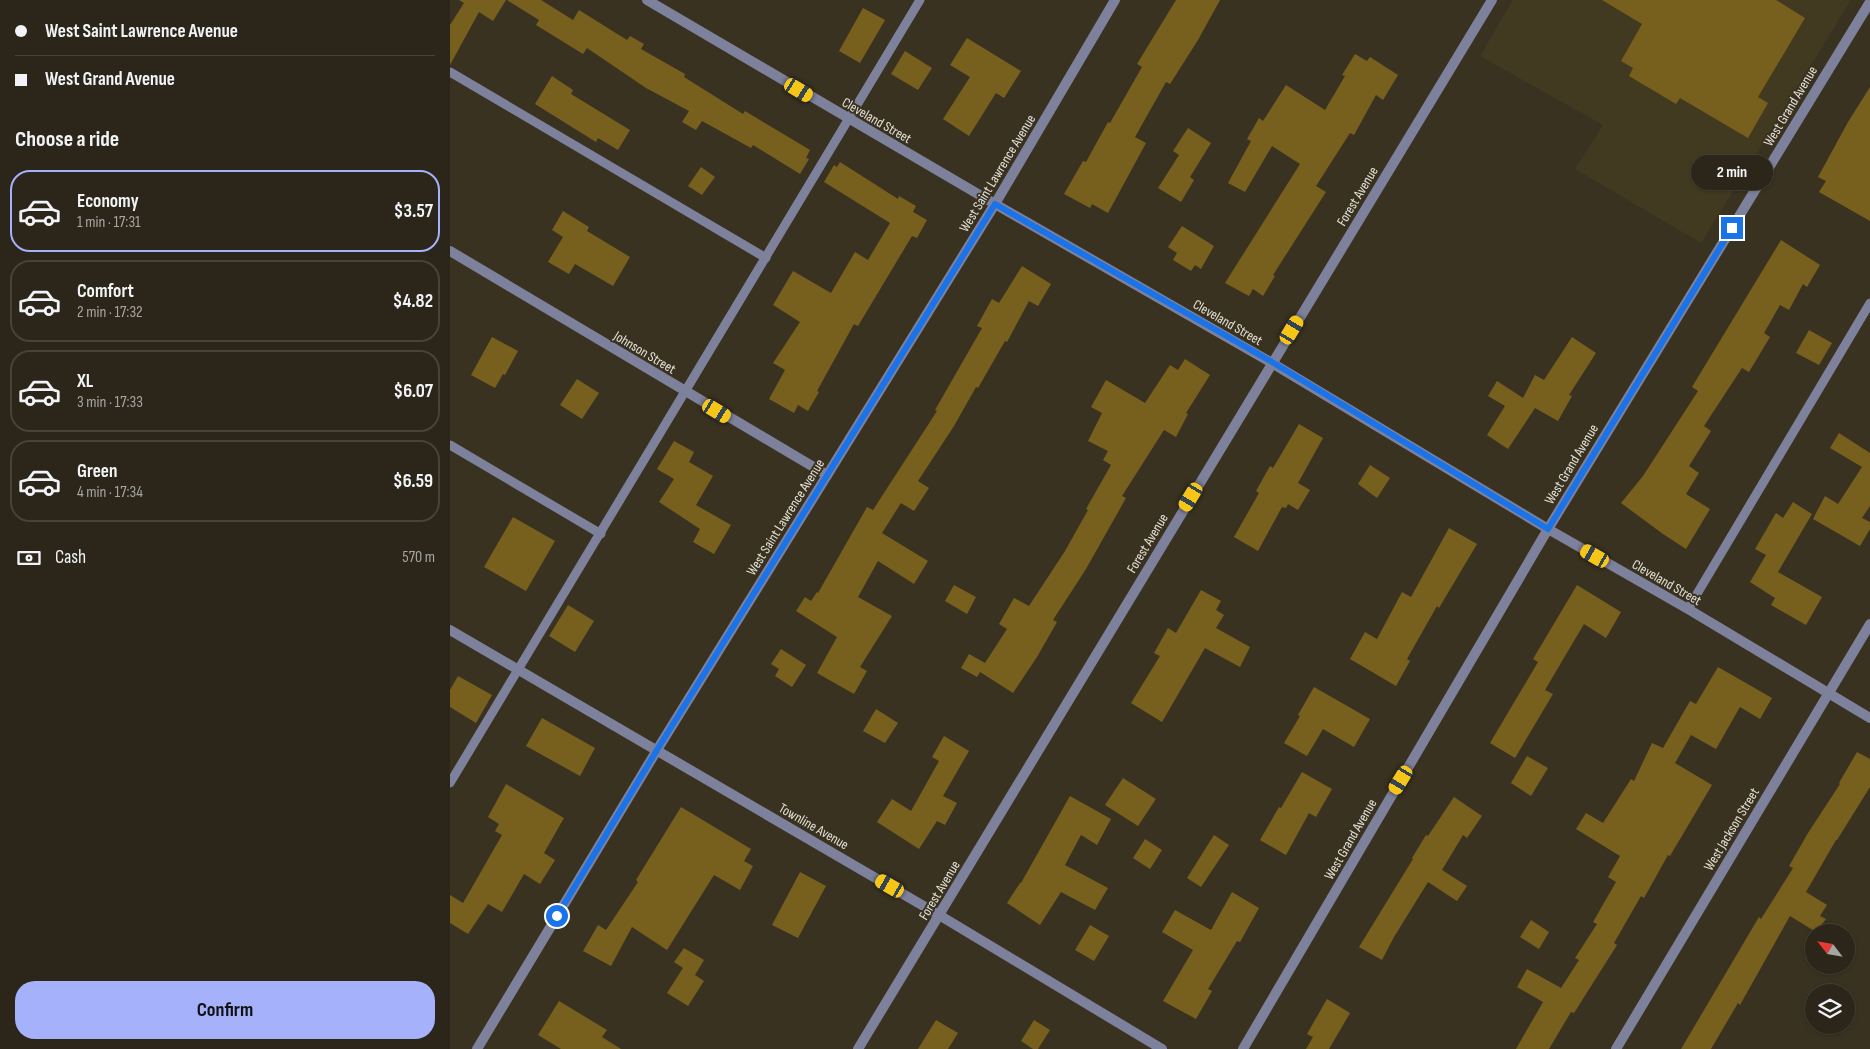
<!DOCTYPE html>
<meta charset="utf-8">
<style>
:root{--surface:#2b2619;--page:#332e22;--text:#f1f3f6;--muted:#a6a5a2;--line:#474338;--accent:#a6b1fc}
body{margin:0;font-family:"Sofia Sans Condensed",sans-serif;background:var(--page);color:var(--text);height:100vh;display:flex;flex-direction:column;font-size:19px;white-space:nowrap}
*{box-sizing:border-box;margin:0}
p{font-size:16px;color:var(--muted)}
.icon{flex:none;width:28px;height:28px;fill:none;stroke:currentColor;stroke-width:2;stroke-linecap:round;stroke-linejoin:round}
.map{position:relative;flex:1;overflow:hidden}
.panel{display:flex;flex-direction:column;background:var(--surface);width:450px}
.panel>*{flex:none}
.guide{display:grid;align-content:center;height:110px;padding:0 15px;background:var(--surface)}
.needle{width:32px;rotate:301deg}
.buttons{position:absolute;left:1355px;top:924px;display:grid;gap:10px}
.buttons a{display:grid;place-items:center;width:50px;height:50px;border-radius:50%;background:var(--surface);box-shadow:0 1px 4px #0004,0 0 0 1px var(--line);font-size:25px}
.end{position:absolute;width:22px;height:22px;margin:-11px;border:6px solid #1a73e8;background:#fff;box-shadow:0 0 0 2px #fff}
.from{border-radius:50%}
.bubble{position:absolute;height:35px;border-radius:18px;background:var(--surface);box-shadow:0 1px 4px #0004,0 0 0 1px var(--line);font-size:16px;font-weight:700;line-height:35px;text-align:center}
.car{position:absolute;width:15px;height:30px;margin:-15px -8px;border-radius:6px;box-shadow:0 0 4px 1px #0007;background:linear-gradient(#f5c518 24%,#345 0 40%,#f5c518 0 76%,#345 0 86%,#f5c518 0)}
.guide b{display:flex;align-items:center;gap:18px;height:48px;font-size:19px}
.guide b+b{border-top:1px solid var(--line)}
.guide i{width:12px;height:12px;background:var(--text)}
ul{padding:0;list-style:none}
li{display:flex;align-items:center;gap:15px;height:82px;margin:0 10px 8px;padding:0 5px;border:2px solid var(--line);border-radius:20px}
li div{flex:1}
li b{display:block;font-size:19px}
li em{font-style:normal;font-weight:700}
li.active{border-color:var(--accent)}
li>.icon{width:45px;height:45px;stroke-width:1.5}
h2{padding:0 15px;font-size:22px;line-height:60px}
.pay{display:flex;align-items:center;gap:12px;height:55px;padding:0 15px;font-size:19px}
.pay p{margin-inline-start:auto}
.cta{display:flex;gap:10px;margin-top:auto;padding:10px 15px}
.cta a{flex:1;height:58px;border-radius:20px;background:var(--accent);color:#111;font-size:20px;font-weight:700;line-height:58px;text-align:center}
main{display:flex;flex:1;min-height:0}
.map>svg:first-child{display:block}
.built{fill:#423921}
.building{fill:#77601e}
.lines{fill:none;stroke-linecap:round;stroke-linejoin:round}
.service{stroke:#7d819b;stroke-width:9}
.minor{stroke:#7d819b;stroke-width:10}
.tertiary{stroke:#7d819b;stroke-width:10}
.route{stroke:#1a73e8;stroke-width:6}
.labels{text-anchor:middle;stroke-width:4;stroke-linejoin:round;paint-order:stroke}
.street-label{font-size:14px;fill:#e5e1d7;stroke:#393221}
</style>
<main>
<section class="panel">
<div class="guide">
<b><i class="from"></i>West Saint Lawrence Avenue</b>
<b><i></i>West Grand Avenue</b>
</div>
<h2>Choose a ride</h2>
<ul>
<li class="active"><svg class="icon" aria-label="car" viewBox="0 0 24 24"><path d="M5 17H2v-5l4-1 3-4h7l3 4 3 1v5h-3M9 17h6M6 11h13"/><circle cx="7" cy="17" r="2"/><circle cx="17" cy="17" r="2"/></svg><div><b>Economy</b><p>1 min · 17:31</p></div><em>$3.57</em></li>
<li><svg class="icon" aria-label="car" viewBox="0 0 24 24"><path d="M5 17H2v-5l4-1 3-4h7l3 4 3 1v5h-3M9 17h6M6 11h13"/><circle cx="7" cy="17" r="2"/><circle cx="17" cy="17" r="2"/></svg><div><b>Comfort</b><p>2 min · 17:32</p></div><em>$4.82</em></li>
<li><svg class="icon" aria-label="car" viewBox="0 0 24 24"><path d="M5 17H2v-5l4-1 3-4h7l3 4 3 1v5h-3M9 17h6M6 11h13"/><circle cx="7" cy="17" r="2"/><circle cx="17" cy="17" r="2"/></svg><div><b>XL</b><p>3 min · 17:33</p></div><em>$6.07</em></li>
<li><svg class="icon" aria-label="car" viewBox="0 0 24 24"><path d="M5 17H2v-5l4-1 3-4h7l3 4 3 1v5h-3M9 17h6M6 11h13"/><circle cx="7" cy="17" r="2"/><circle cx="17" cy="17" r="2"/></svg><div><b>Green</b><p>4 min · 17:34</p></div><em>$6.59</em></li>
</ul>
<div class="pay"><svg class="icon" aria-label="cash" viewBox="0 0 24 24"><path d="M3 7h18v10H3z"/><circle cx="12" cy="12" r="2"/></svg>Cash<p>570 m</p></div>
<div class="cta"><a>Confirm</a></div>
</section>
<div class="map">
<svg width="1420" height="1049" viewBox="0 0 1420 1049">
<rect width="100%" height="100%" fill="#393221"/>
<polygon class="built" points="1063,0 1401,0 1251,243 1125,169 1153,125 1030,56"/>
<g class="building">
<polygon points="9,0 56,0 43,21 29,12 0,65 0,25 14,3"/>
<polygon points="57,0 91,0 123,20 129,10 177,40 180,36 194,44 191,49 235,74 234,77 293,114 295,111 360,150 356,158 359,159 350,174 303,145 301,148 252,121 246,130 232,122 239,111 196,88 137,48 133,54 86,25 89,20"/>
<polygon points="726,0 770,0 748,40 720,84 716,82 685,137 696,143 658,213 642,204 640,208 614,194 633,161 636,162 658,122 660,123 692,67 687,64"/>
<polygon points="1152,0 1326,0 1355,18 1308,97 1318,103 1298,138 1230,98 1226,104 1179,76 1183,68 1171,61 1192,24"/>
<polygon points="413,8 435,20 410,63 389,51"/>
<polygon points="517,38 571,71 554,98 546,93 519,136 493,119 520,77 500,65"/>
<polygon points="455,51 482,68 468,90 441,74"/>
<polygon points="905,54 917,61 920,57 948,75 933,100 926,95 904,135 900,133 866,186 876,192 823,275 825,276 813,296 803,289 799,296 775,283 850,164 822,146 795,192 778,183 801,141 797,139 809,118 813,121 836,85 875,110 895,76 892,75"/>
<polygon points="102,76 123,90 121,94 180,130 168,150 148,138 146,142 85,104"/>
<polygon points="1420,87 1420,221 1369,192 1376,181 1368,177 1398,122"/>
<polygon points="738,128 761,143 740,177 744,180 731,202 708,188 729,155 723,151"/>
<polygon points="390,162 448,199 449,196 466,206 463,212 477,220 467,238 462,236 408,326 404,324 367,391 369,392 358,411 348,405 344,413 319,399 335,370 323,363 350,322 323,305 343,271 381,293 405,252 418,260 440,223 374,182 384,165 387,167"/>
<polygon points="251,167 265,177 252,195 238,186"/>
<polygon points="113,211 139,227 137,231 180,257 163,286 125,264 119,274 98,262 113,237 102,230"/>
<polygon points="732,226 764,246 751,269 745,265 741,271 723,260 727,253 718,247"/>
<polygon points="1331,240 1370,265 1357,287 1353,284 1339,310 1330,305 1314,333 1320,337 1299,372 1292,368 1254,426 1261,431 1239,466 1249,473 1236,494 1260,509 1236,549 1213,534 1171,503 1193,476 1248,391 1242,387"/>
<polygon points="572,266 601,284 588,306 579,301 557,342 555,341 528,388 526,387 504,426 468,481 479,488 464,511 451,503 432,533 478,561 464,584 428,561 408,597 442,616 410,667 417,671 404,694 367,673 387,637 346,611 355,597 361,601 367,592 368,593 417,507 423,510 487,411 485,410 532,328 527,326 542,299 549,303"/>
<polygon points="1359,330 1382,343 1369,365 1346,353"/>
<polygon points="42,337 68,351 55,375 53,374 45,388 21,375"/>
<polygon points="1122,337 1146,353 1119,395 1122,396 1108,421 1085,408 1058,449 1037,435 1055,406 1038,396 1047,381 1073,398 1085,375 1094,380"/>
<polygon points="735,359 760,375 736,413 738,414 726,437 714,430 672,496 676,498 636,569 603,620 607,622 587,657 563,693 530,672 527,677 511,668 519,654 535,663 557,629 549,624 564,598 579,606 615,551 638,510 636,509 661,465 653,460 658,451 638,441 652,413 641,407 656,380 695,403 720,365 728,370"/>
<polygon points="127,379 149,393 132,419 110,405"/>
<polygon points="849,424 873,438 848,483 860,490 848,510 838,504 836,508 832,507 808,551 784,537 809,493 806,491 820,466 823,468"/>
<polygon points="1389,433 1420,453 1420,506 1412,518 1420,522 1420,529 1410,546 1363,519 1375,496 1388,504 1412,467 1380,448"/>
<polygon points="224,441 244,452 239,462 263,476 246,505 281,525 264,554 243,542 250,529 209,502 224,479 207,469"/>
<polygon points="920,465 940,478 927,498 908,484"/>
<polygon points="1343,502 1362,514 1328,572 1372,597 1356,625 1321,605 1325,598 1300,582 1316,555 1305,549 1326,513 1333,518"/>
<polygon points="63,517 105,541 76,591 34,567"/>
<polygon points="999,528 1027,544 989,608 987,606 957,659 960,661 946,686 900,659 915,632 927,639 952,592 961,597"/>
<polygon points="504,585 526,597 517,614 495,601"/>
<polygon points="1127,585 1171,612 1156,638 1134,624 1095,690 1103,694 1065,758 1040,743 1088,662 1083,659"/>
<polygon points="751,590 771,601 766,610 774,615 766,628 800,647 790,667 755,648 712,722 681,703 710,656 704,653 718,628 726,633"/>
<polygon points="118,605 144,621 125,652 99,636"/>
<polygon points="331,649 356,665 342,687 325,676 329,669 321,664"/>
<polygon points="1268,667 1322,698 1310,719 1290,707 1266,749 1241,735 1225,763 1262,785 1220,856 1218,855 1194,898 1191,896 1164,943 1167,945 1124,1013 1121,1012 1099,1049 1066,1049 1093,1002 1067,987 1077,969 1111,988 1129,960 1125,958 1147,924 1143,922 1166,882 1158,877 1170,856 1126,829 1136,813 1153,823 1181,779 1184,781 1202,743 1213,748 1240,701 1246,704"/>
<polygon points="8,676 42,695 26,723 0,707 0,690"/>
<polygon points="864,687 920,719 904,747 873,729 857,756 834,743 850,716 848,715"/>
<polygon points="426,709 448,723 435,743 413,731"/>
<polygon points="92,718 145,748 130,776 76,746"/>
<polygon points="494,736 519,751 493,796 507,803 495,825 487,821 469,849 427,822 442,799 461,811 489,761 482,757"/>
<polygon points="1407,752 1420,759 1420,787 1387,840 1386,840 1356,892 1377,905 1370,916 1376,919 1366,932 1340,916 1290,1005 1288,1003 1261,1049 1231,1049 1309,917 1311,919 1343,868 1339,866 1358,833 1390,784 1389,783"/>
<polygon points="1077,756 1098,768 1081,796 1061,783"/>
<polygon points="852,772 882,789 866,817 859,813 836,855 810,840 829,807 831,808"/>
<polygon points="673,778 706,799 688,826 655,805"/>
<polygon points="56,784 114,818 94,853 105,860 90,884 74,874 52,912 38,904 18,934 0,923 0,895 13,903 52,835 45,831 49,824 38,817"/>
<polygon points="620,796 661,819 647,845 631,835 615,865 658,888 645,910 611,892 590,925 557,903 570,883 571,883"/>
<polygon points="1004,797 1032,816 1017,838 1013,835 992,870 1017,886 1007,901 978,882 944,937 932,960 909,947 963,859 962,858 976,835 978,836"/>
<polygon points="231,807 301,849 294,861 303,866 290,890 264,875 217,950 182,927 161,966 133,951 148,925 156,930 188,882 186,880"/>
<polygon points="764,835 779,845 751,887 737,878"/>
<polygon points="695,839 712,850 700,869 683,858"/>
<polygon points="350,872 376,886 348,938 322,925"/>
<polygon points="782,892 809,908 790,942 787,941 758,989 762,991 746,1019 713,1001 743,950 712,932 725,910 761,930"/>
<polygon points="1081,920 1099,932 1089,949 1070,937"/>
<polygon points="640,925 659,936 644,961 625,950"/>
<polygon points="234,948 254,960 245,975 254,981 238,1006 217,993 233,968 224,962"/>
<polygon points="877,999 900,1013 879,1049 856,1049 863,1037 857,1034"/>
<polygon points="109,1001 157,1030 152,1037 171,1049 111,1049 88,1035"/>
<polygon points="486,1020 508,1033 498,1049 468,1049"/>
<polygon points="584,1020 600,1030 588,1049 583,1049 571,1041"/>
</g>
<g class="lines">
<g class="service">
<polyline points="0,72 316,258"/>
<polyline points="0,445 151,534"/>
<polyline points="1238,609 1420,303"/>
<polyline points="0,783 470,0"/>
</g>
<g class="minor">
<polyline points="197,0 545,204 822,363 1098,529 1238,609 1420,718"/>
<polyline points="0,251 377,475"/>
<polyline points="0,630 489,915 712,1049"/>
<polyline points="408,1049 1042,0"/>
<polyline points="793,1049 1098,529 1420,2"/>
<polyline points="1166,1049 1420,624"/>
</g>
<polyline class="tertiary" points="27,1049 207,750 545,204 665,0"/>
</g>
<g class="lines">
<polyline class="route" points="107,916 207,750 545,204 822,362 1098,529 1282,228"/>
</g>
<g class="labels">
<g class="street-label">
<text transform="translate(1340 106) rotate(-59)" y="5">West Grand Avenue</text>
<text transform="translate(427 120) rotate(30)" y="5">Cleveland Street</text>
<text transform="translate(547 173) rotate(-59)" y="5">West Saint Lawrence Avenue</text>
<text transform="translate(907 196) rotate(-59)" y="5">Forest Avenue</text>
<text transform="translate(778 322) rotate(30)" y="5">Cleveland Street</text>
<text transform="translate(195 352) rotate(31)" y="5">Johnson Street</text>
<text transform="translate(1121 464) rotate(-59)" y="5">West Grand Avenue</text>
<text transform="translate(335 517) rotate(-58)" y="5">West Saint Lawrence Avenue</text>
<text transform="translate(697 543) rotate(-59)" y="5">Forest Avenue</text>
<text transform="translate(1217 582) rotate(30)" y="5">Cleveland Street</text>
<text transform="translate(364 826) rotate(30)" y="5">Townline Avenue</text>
<text transform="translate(1281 829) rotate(-59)" y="5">West Jackson Street</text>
<text transform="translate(900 839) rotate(-60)" y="5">West Grand Avenue</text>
<text transform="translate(489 890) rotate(-59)" y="5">Forest Avenue</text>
</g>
</g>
</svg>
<div class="buttons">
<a><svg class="needle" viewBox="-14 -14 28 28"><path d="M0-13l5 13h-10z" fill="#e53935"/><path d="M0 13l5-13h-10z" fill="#a6a5a2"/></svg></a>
<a><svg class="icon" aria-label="layers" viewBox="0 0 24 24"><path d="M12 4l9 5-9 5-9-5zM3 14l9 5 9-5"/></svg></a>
</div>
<i class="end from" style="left:107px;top:916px"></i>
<i class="end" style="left:1282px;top:228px"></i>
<div class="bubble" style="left:1241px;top:155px;width:82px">2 min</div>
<i class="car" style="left:349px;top:90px;rotate:121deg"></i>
<i class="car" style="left:842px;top:330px;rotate:31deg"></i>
<i class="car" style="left:267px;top:411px;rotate:121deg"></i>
<i class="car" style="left:741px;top:497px;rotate:211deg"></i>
<i class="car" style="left:1145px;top:556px;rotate:300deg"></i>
<i class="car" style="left:951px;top:780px;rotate:211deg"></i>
<i class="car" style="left:440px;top:886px;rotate:300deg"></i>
</div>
</main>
